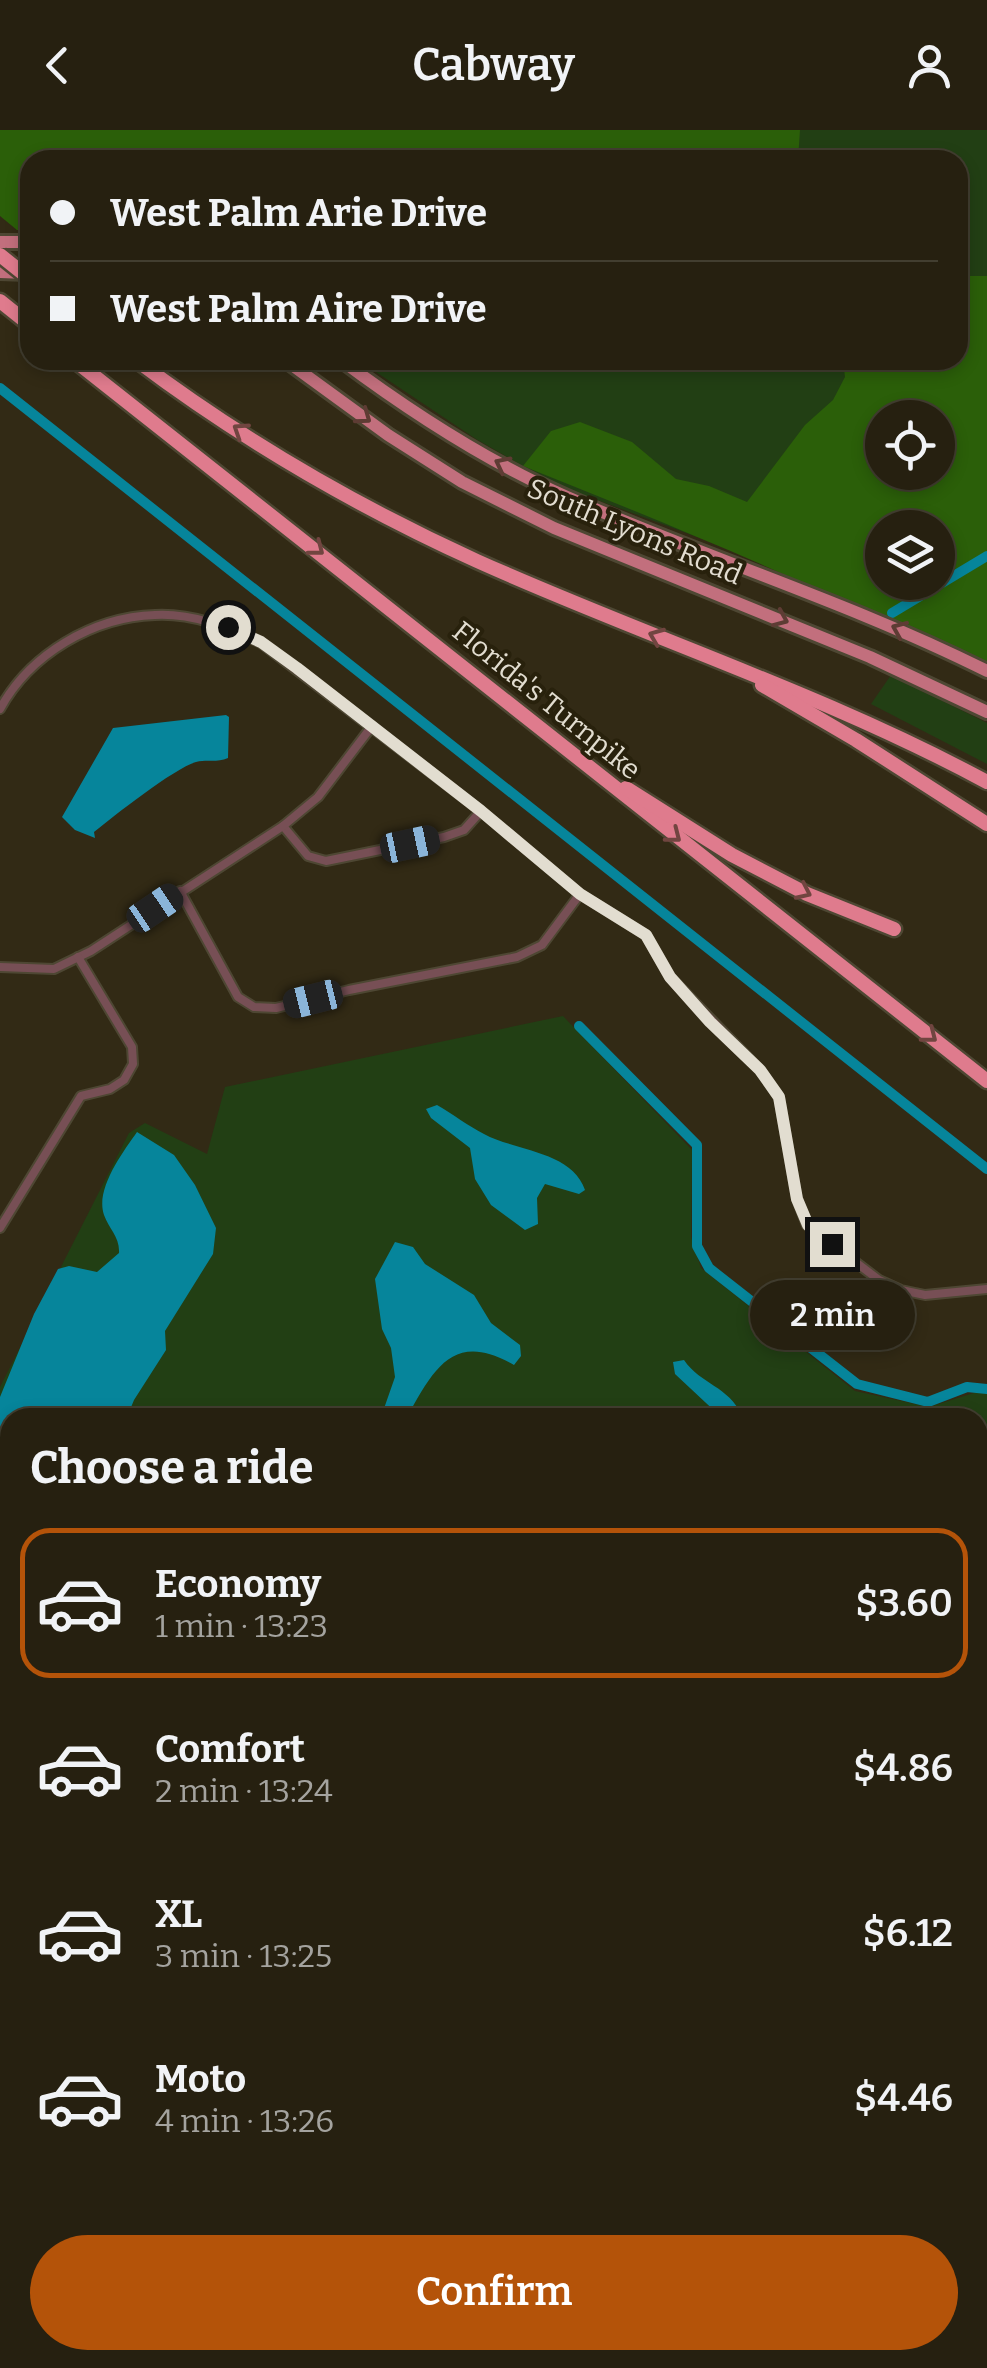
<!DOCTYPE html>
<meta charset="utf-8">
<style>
:root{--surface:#262010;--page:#2e2819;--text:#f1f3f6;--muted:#a4a39f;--line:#423e30;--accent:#b45309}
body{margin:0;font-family:Bitter,serif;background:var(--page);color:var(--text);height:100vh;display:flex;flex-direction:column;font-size:38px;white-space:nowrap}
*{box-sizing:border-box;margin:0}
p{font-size:32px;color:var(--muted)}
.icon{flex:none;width:55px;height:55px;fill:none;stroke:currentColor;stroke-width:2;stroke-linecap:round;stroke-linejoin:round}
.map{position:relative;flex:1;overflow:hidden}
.sheet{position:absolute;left:0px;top:1278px;width:988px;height:962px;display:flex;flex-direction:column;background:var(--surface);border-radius:30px 30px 0 0;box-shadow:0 5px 15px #0003,0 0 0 2px var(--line)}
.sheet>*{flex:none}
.banner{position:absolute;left:20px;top:20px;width:948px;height:220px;border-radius:30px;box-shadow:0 5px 15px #0003,0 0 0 2px var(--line);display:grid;align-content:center;height:220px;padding:0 30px;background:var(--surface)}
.fabs{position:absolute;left:865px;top:270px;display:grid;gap:20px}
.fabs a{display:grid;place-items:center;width:90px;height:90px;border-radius:50%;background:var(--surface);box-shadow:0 5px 15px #0003,0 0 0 2px var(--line);font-size:50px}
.end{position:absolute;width:45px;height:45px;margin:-22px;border:12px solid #e2ddd0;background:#111;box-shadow:0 0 0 5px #111}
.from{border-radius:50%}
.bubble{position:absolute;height:70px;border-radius:35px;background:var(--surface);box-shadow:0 5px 15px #0003,0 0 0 2px var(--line);font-size:32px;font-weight:600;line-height:70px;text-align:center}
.car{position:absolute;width:30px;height:60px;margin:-30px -15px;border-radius:12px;box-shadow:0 0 8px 2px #0007;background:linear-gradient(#222 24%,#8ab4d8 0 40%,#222 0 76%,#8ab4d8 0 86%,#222 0)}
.banner b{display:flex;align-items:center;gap:35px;height:95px;font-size:38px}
.banner b+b{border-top:2px solid var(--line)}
.banner i{width:25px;height:25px;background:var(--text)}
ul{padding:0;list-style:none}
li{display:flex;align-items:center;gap:30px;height:150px;margin:0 20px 15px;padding:0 10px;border:5px solid transparent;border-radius:30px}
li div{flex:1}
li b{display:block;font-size:38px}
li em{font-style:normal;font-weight:600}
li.on{border-color:var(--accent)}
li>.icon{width:90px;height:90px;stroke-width:1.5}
h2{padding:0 30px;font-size:45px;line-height:120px}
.primary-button{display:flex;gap:20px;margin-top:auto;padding:20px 30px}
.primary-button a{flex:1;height:115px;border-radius:60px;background:var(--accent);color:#fff;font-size:40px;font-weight:600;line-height:115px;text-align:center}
header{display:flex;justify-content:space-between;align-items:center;height:130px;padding:0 30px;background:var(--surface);font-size:45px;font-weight:600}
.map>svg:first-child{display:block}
.green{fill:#223f14;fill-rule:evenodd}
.forest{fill:#2b5f09;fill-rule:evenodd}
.water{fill:#06859b}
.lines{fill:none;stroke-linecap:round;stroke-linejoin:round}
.canal{stroke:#06859b;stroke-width:10}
.street-casing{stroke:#4e4733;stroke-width:12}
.primary-casing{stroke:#4e4733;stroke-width:18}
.highway-casing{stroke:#4e4733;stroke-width:19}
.street{stroke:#774f55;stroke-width:8}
.primary{stroke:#c26f7d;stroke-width:12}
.highway{stroke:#df7b8d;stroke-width:14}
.highway-bridge-casing{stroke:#4e4733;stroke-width:19;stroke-linecap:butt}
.highway-bridge{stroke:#df7b8d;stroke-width:14}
.oneway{stroke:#5e3c34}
.oneway2{stroke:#714540}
.route{stroke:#e2ddd0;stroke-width:12}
.labels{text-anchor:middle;stroke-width:8;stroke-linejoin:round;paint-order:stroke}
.street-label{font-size:28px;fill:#e2ddd0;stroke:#28210c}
</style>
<header><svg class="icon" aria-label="back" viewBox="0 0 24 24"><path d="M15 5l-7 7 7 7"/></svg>Cabway<svg class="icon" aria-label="person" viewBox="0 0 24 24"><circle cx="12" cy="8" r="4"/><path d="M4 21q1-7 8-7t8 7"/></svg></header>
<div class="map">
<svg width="987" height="2238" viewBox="0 0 987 2238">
<rect width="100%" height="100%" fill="#322a15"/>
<g class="green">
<path d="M0,0H987V533L781,438L554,354L476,309L358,230H958V30H30V103H22L0,85ZM882,288H938V342H882ZM882,398H938V452H882Z"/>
<polygon points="891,545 987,593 987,634 871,574"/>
<polygon points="563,886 692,1020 691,1107 701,1138 855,1261 929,1277 977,1262 987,1263 987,2238 651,2238 604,2230 978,2230 978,1288 10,1288 10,1468 0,1468 0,1257 129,1003 145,993 207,1024 225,957"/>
<rect x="0" y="2008" width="10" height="189"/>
<polygon points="70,2230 517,2230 509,2238 66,2238"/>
</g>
<g class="forest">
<polygon points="0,0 800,0 798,30 30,30 30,100 17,100 0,86"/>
<path d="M958,146H987V543C838,463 681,399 523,336L551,301L580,292L632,312L676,349L709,356L747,372L805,295L833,270L845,247L843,230H958ZM882,288H938V342H882ZM882,398H938V452H882Z"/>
</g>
<g class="water">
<path d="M226,585L229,587L228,628C217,633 207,629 196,632C173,639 114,686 94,702L95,708L75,700L62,687L113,598Z"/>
<path d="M437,975C453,984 468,996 484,1004C515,1021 572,1021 585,1060L579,1064L545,1054L537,1068L538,1094L525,1100L491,1075L475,1049L470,1018L431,988L426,979Z"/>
<path d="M137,1002L174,1025L195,1055L216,1098L213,1124L165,1201L166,1220L134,1270L127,1287L10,1288V1347L0,1341V1267L34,1184L58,1139L69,1136L97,1142L119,1123C120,1107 109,1099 104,1085C95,1059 123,1022 137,1002Z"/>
<path d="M395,1112L413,1117L425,1134L474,1165L491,1193L520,1215L521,1226L514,1235C454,1200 434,1238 407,1287H381L395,1247L391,1218L382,1199L375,1149Z"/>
<path d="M684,1230C701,1255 728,1255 743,1287H721L675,1244L673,1232Z"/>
</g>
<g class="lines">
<g class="canal">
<polyline points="0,258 987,1039"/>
<polyline points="892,483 987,426"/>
<polyline points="579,896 697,1015 697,1116 709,1138 857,1254 928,1272 967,1257 987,1259"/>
</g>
<g class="street-casing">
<g id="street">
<path d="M0,579C30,524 93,487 155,485C192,483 228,497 261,513L481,681L580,764L646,805L670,847L760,940L779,967L797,1069L807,1095L879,1150L901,1160L925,1165L987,1159"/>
<polyline points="283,696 308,726 326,731 444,707 464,700 481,681"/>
<polyline points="180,761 238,867 254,877 276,878 349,860 517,827 542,815 580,764"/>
<polyline points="0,837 54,839 91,821 283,696 318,667 372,596"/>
<polyline points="0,1098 81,966 110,959 124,950 133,934 132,917 78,827"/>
<polyline points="0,1727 10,1721"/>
</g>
</g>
<g class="primary-casing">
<g id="primary">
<polyline points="0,112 30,112"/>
<polyline points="0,142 27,143"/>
<polyline points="285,230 388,305 462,352 554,398 870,527 987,582"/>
<path d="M341,230C412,283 486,331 567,367C706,428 851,473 987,541"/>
</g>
</g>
<g class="highway-casing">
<g id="highway">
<polyline points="0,171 30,195"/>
<polyline points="74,230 987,951"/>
<path d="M136,230C241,309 358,377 477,431C646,507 824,564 987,652"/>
<polyline points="762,555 856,610 987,694"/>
<polyline points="626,658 732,725 807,764 894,799"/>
</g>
</g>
<use href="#street" class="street"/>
<use href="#primary" class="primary"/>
<use href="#highway" class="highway"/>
<g class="highway-bridge-casing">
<polyline id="highway-bridge" points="0,125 30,149"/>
</g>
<use href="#highway-bridge" class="highway-bridge"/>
</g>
<defs><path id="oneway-chevron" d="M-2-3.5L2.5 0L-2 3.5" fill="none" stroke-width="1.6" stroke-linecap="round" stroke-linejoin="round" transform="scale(2.5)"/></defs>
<g class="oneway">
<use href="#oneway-chevron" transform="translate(364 287) rotate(36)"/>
<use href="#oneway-chevron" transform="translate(502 334) rotate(-153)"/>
<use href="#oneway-chevron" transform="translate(781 489) rotate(23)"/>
<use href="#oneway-chevron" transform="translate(899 499) rotate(-157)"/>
</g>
<g class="oneway2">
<use href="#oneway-chevron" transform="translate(240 300) rotate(-147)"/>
<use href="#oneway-chevron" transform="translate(317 419) rotate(38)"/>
<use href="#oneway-chevron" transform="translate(656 506) rotate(-158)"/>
<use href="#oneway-chevron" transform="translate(674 706) rotate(38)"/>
<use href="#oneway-chevron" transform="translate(804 762) rotate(25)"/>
<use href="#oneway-chevron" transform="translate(930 906) rotate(38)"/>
</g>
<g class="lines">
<polyline class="route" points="228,497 261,512 297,538 481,681 580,764 646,805 670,847 710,892 760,940 779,967 797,1069 808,1095 832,1114"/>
</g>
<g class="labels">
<g class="street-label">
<text transform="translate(635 401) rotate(23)" y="10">South Lyons Road</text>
<text transform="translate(547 570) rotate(39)" y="10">Florida's Turnpike</text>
</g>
</g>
</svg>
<div class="fabs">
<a><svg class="icon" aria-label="locate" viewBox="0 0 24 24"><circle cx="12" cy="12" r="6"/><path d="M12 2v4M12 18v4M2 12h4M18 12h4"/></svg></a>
<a><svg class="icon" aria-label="layers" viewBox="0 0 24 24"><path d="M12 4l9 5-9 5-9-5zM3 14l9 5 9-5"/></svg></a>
</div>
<i class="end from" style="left:228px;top:497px"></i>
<i class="end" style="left:832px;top:1114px"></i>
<div class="bubble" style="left:750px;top:1150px;width:165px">2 min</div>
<i class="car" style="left:410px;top:714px;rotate:78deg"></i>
<i class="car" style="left:155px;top:778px;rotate:56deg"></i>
<i class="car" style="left:313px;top:869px;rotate:256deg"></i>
<div class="banner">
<b><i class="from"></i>West Palm Arie Drive</b>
<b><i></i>West Palm Aire Drive</b>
</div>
<section class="sheet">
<h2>Choose a ride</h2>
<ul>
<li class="on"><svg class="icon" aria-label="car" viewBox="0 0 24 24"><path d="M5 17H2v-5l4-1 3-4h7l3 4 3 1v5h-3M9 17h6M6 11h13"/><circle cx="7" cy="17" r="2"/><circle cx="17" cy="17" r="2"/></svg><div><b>Economy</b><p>1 min · 13:23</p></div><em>$3.60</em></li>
<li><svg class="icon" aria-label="car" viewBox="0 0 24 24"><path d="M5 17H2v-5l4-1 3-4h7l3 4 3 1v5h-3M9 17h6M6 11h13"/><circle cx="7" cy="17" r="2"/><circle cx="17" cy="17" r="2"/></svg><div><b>Comfort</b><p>2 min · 13:24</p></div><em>$4.86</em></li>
<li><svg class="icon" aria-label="car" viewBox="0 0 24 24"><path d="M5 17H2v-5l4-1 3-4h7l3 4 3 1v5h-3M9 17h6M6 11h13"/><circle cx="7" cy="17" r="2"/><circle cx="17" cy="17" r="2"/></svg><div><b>XL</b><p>3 min · 13:25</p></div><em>$6.12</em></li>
<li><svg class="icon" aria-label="car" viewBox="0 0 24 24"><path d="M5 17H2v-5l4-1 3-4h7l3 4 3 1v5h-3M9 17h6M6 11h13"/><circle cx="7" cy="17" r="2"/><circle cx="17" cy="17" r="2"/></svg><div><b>Moto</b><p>4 min · 13:26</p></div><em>$4.46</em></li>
</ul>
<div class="primary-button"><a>Confirm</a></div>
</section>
</div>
